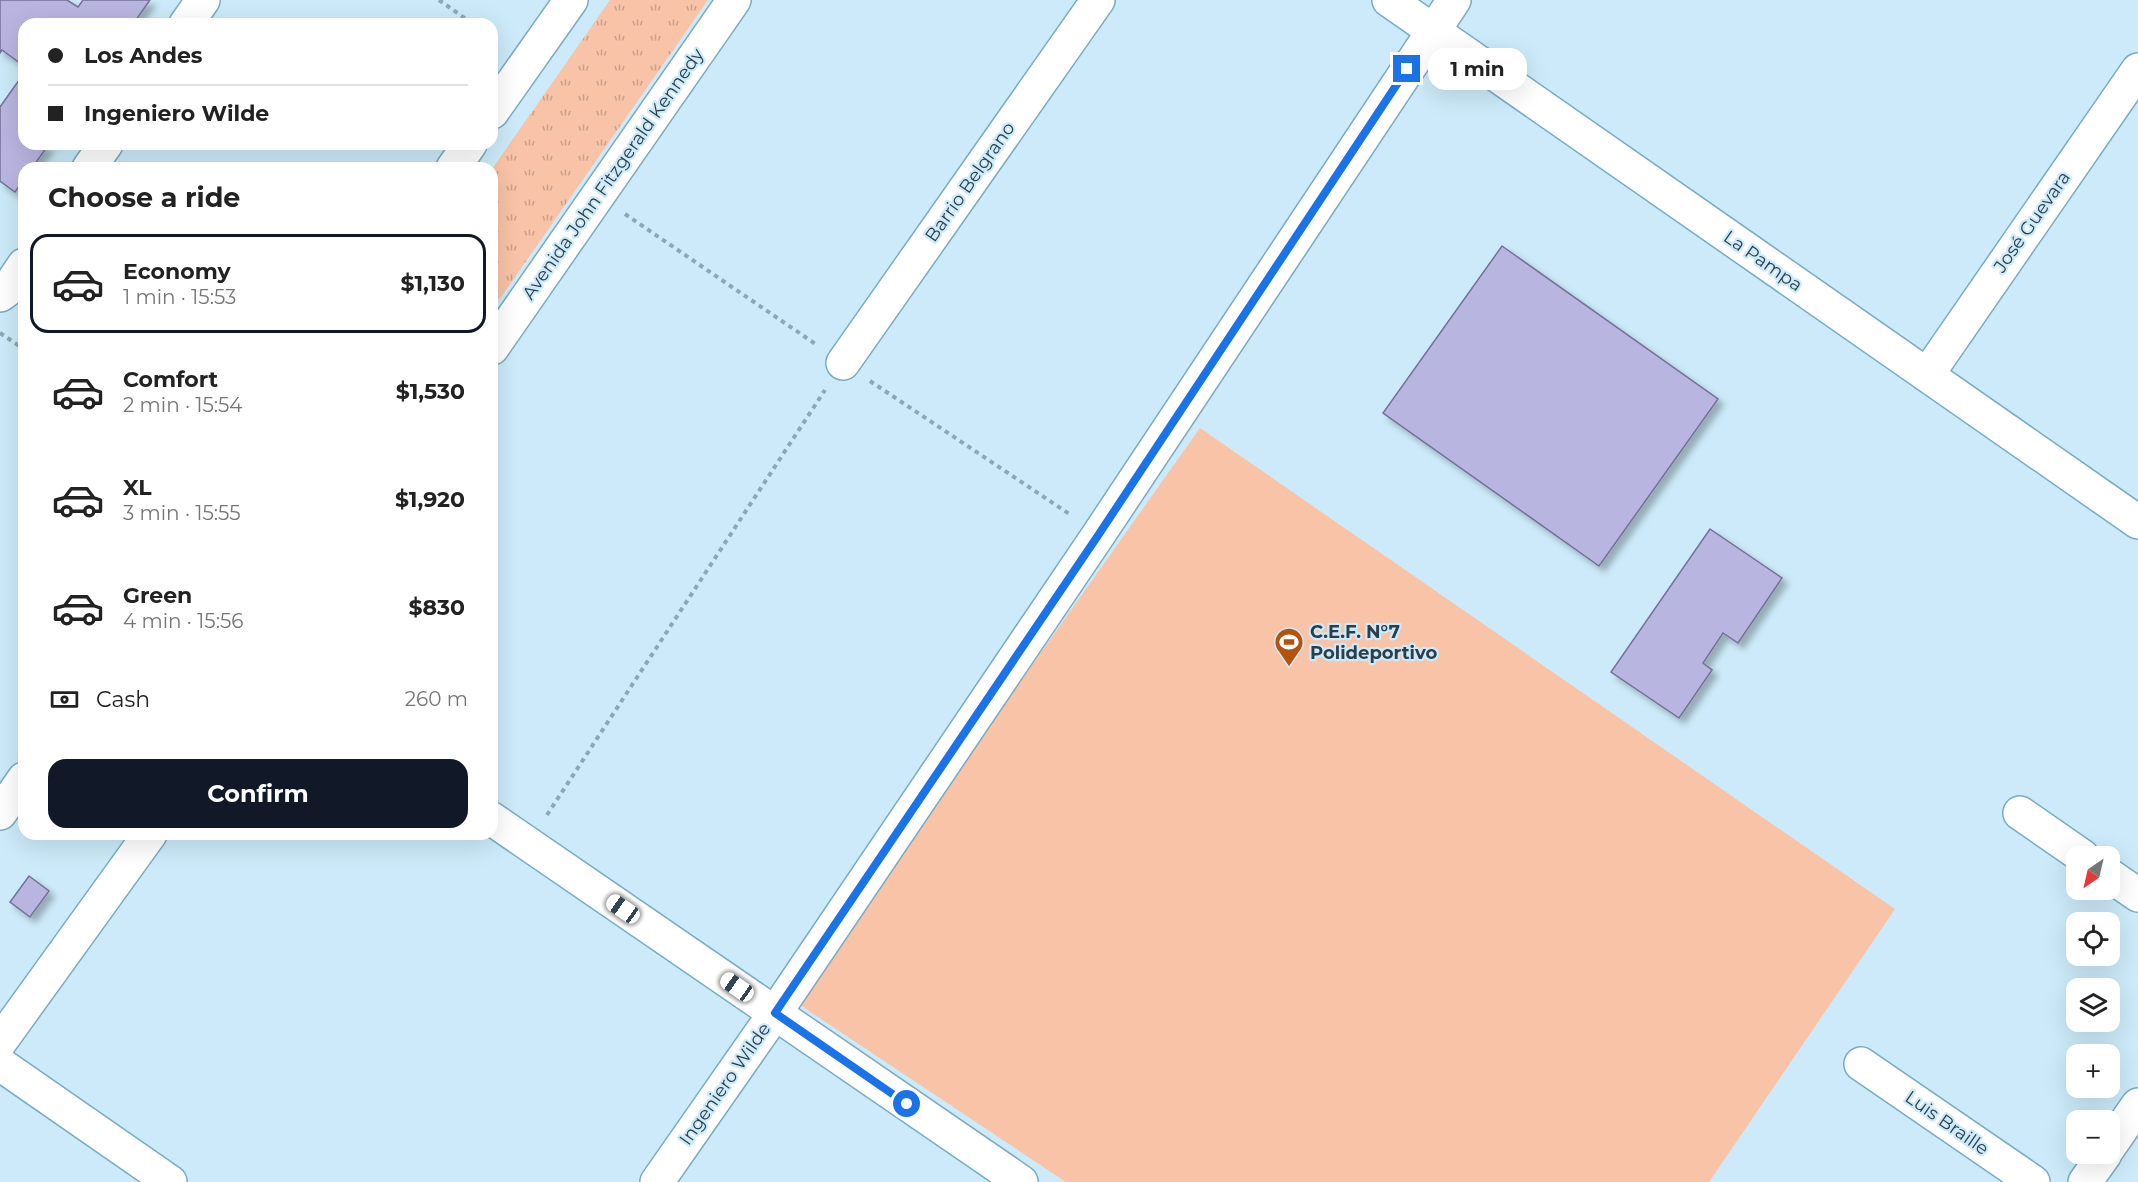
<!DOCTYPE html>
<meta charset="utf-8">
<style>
:root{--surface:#fff;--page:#f6f6f6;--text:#222;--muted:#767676;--line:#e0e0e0;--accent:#111827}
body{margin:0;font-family:Montserrat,sans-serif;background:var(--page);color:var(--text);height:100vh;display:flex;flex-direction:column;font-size:22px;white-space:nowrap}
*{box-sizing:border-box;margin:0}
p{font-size:20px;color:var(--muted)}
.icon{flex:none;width:33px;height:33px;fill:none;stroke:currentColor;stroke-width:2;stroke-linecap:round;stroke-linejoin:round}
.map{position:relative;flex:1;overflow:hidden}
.details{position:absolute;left:18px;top:162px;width:480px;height:678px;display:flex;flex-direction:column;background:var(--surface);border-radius:18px;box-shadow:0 6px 24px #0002}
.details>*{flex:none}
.top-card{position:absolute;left:18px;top:18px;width:480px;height:132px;border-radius:18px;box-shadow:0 6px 24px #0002;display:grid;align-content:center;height:132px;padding:0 30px;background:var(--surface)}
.needle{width:39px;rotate:214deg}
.controls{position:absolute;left:2066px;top:846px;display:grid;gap:12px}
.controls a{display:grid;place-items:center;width:54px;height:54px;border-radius:12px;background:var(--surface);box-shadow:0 6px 24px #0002;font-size:30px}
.end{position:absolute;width:27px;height:27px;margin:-14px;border:8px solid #1a73e8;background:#fff;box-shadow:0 0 0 3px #fff}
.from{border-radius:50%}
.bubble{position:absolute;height:42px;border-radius:18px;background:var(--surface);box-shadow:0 6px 24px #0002;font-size:20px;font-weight:700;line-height:42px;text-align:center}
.car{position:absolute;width:18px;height:36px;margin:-18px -9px;border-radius:8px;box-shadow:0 0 4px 2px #0007;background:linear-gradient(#fff 24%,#345 0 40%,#fff 0 76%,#345 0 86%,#fff 0)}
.top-card b{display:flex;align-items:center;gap:21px;height:57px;font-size:22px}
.top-card b+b{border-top:2px solid var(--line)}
.top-card i{width:15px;height:15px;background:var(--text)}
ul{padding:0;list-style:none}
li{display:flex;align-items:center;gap:18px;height:99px;margin:0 12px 9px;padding:0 18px;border:3px solid transparent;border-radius:18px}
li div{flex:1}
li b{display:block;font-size:22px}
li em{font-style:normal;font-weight:700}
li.on{border-color:var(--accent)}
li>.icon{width:54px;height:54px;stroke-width:1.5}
h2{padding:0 30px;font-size:27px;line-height:72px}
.pay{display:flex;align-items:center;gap:15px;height:66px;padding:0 30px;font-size:22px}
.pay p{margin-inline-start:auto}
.primary-button{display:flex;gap:12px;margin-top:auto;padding:12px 30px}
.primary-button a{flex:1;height:69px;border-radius:18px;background:var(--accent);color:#fff;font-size:24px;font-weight:700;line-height:69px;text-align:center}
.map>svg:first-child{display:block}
.grass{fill:url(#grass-tufts)}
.pitch{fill:#f8c3a7}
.building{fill:#b9b5e1;stroke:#747098;stroke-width:1.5;filter:url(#shadow)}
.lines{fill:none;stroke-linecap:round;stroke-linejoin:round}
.minor-casing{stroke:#7aabc2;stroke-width:36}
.path{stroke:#8da8b5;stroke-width:4;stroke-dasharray:4.5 4.5;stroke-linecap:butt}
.minor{stroke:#fff;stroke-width:33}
.route{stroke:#1a73e8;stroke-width:8}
.labels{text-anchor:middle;stroke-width:4.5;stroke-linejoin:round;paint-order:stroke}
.street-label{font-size:18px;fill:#2a3f49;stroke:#cceaf9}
.poi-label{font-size:18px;font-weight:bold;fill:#2a3f49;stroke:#cceaf9;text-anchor:start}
</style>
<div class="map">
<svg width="2138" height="1182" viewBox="0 0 2138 1182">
<defs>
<pattern id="grass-tufts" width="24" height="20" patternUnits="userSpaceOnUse" patternTransform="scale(1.5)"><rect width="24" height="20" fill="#f8c3a7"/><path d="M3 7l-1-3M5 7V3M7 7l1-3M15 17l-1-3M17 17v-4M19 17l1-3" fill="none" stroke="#c9a08a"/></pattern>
<filter id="shadow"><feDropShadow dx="5.5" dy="5.5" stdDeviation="3" flood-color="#0004"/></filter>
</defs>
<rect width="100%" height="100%" fill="#cceaf9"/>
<polygon class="grass" points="610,0 708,0 492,310 492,169"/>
<polygon class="pitch" points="1200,428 1895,909 1709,1182 1066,1182 794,1001"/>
<g class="building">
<polygon points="0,0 67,0 78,7 83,0 150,0 133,24 24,24 24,66 2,50 0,53"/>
<polygon points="24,73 24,144 49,144 32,168 24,168 24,179 15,192 0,181 0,107"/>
<polygon points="1502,246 1718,399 1599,566 1383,413"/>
<polygon points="1710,529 1782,578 1738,643 1723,633 1703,663 1712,670 1679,718 1611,672"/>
<polygon points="29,876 49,891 30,917 10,902"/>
</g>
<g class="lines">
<g class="minor-casing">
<g id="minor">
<polyline points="1389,0 2138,522"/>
<polyline points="186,24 203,0"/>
<polyline points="492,112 571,0"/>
<polyline points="89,168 106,144"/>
<polyline points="453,168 470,144"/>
<polyline points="0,295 7,290 24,265"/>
<polyline points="492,348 734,0"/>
<polyline points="843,363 1098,0"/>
<polyline points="1927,375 2138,70"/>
<polyline points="0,813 24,779"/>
<polyline points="2020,813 2082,856"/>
<polyline points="492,819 1021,1182"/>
<polyline points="2109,875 2138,895"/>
<polyline points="0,1042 150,834"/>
<polyline points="0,1064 170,1182"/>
<polyline points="1861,1064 2033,1182"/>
<polyline points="2109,1147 2138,1105"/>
<polyline points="657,1182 775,1013 1099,534 1454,0"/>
<polyline points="2085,1182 2105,1154"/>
</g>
</g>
<g class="path">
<polyline points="439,0 473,24"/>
<polyline points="492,38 499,43"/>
<polyline points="625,214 817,345"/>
<polyline points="0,333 24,349"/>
<polyline points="870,381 1071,515"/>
<polyline points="547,815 825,390"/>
</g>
<use href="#minor" class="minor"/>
</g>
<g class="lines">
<polyline class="route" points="907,1104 775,1013 1099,534 1407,69"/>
</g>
<defs>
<g id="stadium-pin" transform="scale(1.5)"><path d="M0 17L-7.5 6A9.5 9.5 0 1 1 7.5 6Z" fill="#b3530d" stroke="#cceaf9"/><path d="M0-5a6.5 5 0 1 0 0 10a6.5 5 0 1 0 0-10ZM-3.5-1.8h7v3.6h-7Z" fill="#fff"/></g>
</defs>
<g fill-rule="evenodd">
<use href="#stadium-pin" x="1289" y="642"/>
</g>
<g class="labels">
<g class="street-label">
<text transform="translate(613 174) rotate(-55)" y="6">Avenida John Fitzgerald Kennedy</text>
<text transform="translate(970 182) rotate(-55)" y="6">Barrio Belgrano</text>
<text transform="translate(2032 222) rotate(-55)" y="6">José Guevara</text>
<text transform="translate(1763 261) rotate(35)" y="6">La Pampa</text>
<text transform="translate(725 1084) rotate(-55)" y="6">Ingeniero Wilde</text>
<text transform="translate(1947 1123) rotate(35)" y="6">Luis Braille</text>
</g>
<g class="poi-label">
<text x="1310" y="638">C.E.F. N°7<tspan x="1310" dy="21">Polideportivo</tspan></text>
</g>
</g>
</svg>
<div class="controls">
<a><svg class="needle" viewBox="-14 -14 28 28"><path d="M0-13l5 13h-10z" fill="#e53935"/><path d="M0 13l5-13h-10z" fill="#767676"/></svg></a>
<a><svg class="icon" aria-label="locate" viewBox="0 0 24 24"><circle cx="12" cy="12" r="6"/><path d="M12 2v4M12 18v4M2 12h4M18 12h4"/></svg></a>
<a><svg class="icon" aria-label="layers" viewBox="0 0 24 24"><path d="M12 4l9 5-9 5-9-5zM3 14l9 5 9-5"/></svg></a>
<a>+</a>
<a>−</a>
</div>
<i class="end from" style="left:907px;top:1104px"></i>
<i class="end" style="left:1407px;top:69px"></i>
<div class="bubble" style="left:1428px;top:48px;width:99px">1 min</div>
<i class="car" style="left:623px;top:909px;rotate:305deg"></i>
<i class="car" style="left:737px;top:987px;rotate:305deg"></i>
<div class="top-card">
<b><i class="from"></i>Los Andes</b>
<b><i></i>Ingeniero Wilde</b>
</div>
<section class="details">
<h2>Choose a ride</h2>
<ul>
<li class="on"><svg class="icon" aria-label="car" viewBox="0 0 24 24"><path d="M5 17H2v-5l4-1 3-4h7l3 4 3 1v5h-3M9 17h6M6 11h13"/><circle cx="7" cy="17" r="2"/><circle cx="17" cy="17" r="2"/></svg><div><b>Economy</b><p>1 min · 15:53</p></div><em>$1,130</em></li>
<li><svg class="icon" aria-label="car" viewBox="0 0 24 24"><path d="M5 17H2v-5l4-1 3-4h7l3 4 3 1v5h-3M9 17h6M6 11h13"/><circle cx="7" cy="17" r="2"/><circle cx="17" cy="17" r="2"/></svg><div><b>Comfort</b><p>2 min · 15:54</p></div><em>$1,530</em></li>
<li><svg class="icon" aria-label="car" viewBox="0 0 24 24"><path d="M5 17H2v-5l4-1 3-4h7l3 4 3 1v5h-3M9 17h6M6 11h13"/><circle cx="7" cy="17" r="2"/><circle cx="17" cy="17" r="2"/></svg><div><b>XL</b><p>3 min · 15:55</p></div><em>$1,920</em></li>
<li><svg class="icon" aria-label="car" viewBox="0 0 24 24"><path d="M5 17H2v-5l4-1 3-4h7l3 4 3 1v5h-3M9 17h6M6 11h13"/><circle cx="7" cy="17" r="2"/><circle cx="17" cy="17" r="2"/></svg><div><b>Green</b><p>4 min · 15:56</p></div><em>$830</em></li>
</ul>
<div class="pay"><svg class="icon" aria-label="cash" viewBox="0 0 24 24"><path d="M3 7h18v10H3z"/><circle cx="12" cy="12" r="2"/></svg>Cash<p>260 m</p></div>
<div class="primary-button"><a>Confirm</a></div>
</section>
</div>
